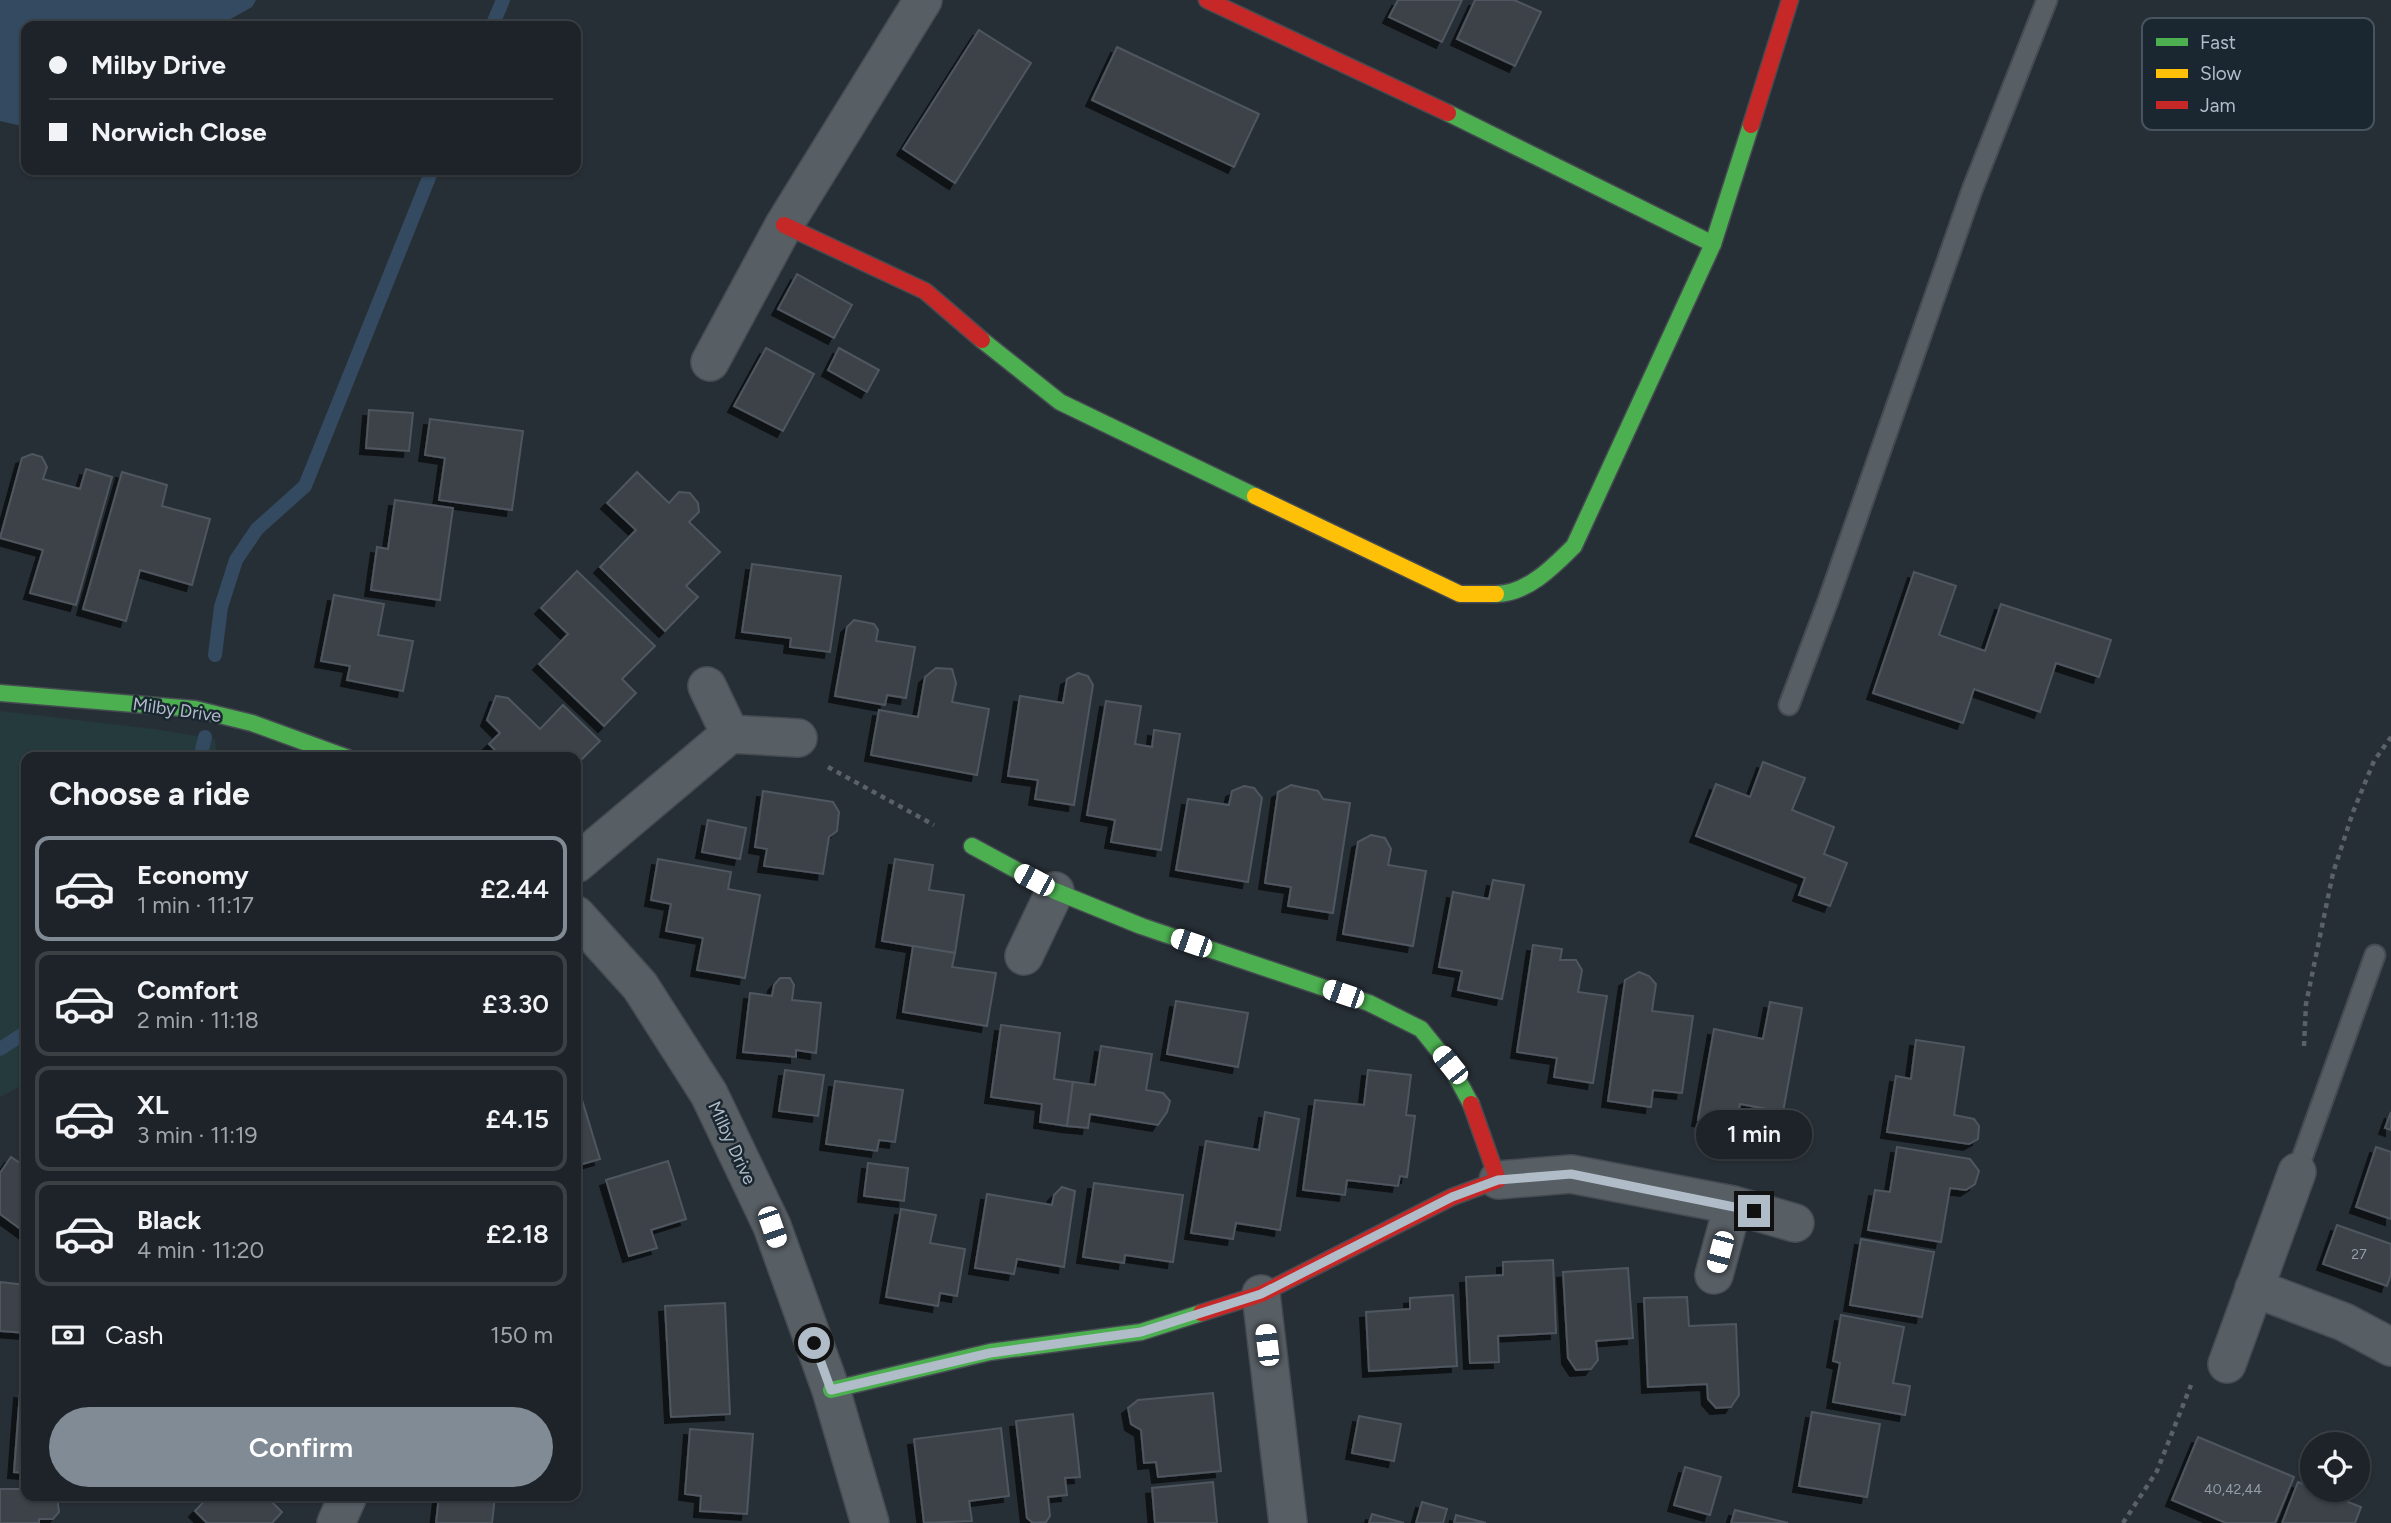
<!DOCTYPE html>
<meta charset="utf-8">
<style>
:root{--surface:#1d2328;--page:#252b30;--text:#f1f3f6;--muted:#a0a4a8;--line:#3b4045;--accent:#808b95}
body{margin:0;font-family:Figtree,sans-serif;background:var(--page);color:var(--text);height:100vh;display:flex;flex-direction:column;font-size:26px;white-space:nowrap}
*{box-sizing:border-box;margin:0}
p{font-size:23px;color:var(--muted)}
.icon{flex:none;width:38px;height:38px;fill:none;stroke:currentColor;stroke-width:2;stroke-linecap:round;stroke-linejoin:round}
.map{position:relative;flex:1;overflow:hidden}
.details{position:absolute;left:21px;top:752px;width:560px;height:749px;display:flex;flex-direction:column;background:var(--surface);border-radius:14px;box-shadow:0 2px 5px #0004,0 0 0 2px var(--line)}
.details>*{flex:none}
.banner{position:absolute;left:21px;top:21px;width:560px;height:154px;border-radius:14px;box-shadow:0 2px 5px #0004,0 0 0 2px var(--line);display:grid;align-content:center;height:154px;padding:0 28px;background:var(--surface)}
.fabs{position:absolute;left:2300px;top:1432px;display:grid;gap:14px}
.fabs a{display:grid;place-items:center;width:70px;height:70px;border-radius:50%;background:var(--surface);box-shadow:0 2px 5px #0004,0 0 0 2px var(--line);font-size:35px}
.end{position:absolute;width:32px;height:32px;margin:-16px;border:9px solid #b0bcc8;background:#111;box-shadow:0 0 0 4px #111}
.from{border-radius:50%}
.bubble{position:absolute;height:49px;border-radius:24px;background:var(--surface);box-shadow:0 2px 5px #0004,0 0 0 2px var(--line);font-size:23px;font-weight:600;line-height:49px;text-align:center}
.car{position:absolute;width:21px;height:42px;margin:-21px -10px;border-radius:9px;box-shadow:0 0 5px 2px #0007;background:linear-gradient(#fff 24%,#345 0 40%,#fff 0 76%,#345 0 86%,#fff 0)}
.banner b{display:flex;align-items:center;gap:24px;height:66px;font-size:26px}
.banner b+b{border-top:2px solid var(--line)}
.banner i{width:18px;height:18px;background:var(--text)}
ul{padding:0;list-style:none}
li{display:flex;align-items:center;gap:21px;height:105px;margin:0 14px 10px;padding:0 14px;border:4px solid var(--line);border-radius:14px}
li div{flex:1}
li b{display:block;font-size:26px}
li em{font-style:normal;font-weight:600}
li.current{border-color:var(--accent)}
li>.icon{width:63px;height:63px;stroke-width:1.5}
h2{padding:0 28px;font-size:32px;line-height:84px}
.pay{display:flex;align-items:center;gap:18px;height:77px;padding:0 28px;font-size:26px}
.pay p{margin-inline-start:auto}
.action{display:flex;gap:14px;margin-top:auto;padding:14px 28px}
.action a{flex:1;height:80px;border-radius:42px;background:var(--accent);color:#fff;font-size:28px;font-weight:600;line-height:80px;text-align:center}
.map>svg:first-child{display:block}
.green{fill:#243a3c}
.water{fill:#334a60}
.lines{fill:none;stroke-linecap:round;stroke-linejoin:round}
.stream{stroke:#334a60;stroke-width:14}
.building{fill:#3c4349;stroke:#4f565e;stroke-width:2;filter:url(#shadow)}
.lane-casing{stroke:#454b51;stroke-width:23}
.street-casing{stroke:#454b51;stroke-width:40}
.fast-casing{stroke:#454b51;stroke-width:19}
.slow-casing{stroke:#454b51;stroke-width:19}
.jam-casing{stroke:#454b51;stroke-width:19}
.path{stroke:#5a6167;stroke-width:4.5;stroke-dasharray:5 5;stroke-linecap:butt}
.lane{stroke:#575e64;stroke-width:19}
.street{stroke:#575e64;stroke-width:37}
.fast{stroke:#4caf50;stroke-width:16}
.slow{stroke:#ffc107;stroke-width:16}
.jam{stroke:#c62828;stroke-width:16}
.route{stroke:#b0bcc8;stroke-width:9}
.labels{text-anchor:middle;stroke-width:5;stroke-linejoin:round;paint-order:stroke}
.number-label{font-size:14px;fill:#939ea8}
.street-label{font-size:18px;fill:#b0bcc8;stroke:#1a2630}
.key{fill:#1a2630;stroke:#47535e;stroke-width:2}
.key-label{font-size:19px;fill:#b0bcc8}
</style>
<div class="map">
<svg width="2391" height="1523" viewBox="0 0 2391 1523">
<defs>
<filter id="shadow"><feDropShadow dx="-6" dy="6" stdDeviation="0" flood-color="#0009"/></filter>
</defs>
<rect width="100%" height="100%" fill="#272f36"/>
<polygon class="green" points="0,711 154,729 215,739 217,758 26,758 26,1083 0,1097"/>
<polygon class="water" points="0,0 256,0 252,7 218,26 26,26 26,127 0,121"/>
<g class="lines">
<g class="stream">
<polyline points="492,26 503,0"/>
<polyline points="215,655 221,607 236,560 257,529 305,486 432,170"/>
<polyline points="200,758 205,737"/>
<polyline points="0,1049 26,1032"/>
</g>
</g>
<g class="building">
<polygon points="1398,0 1462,0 1442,42 1389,17"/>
<polygon points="1475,0 1514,0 1541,12 1515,66 1457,39"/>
<polygon points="979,30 1031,63 955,183 903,149"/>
<polygon points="1117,47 1259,114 1234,167 1092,100"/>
<polygon points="797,274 852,305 834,338 778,309"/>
<polygon points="766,348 814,374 783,431 734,406"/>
<polygon points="839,348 879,370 867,392 828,370"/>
<polygon points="369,410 413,413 409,451 366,448"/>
<polygon points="430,419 523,431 512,510 439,500 445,458 425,455"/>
<polygon points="32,454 42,457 47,467 43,479 80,489 86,469 112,477 76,605 30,593 43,550 0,538 22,458"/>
<polygon points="122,472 167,485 162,506 210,519 192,585 140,570 126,621 83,609"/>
<polygon points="637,472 669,503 679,492 690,493 698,503 699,512 689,522 720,552 686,586 698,597 665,631 600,567 636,530 607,503"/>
<polygon points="395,500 453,508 440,600 371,590 377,547 388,549"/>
<polygon points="752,564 841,576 830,652 790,647 791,638 742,632"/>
<polygon points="577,571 655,646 622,679 636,693 604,726 539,664 568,634 541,608"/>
<polygon points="1914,572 1956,586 1939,635 1985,651 2001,604 2111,640 2099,677 2056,663 2040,712 1974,689 1963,723 1873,693"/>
<polygon points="334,595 384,604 378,635 413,641 403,691 347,680 350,666 321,661"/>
<polygon points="854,620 874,624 878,630 876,641 915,647 906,698 887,695 885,705 835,696 847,627"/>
<polygon points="936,668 952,669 956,683 952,702 989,709 977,775 871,755 879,710 918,717 925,677"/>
<polygon points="1078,673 1088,676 1093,685 1074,805 1035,799 1038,780 1008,776 1020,696 1063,703 1067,679"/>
<polygon points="496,696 508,698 540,729 563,705 600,741 576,765 576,758 503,758 489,744 500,733 487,720"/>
<polygon points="1106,701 1141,706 1135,744 1152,747 1154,730 1180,734 1161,850 1111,842 1115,820 1087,815"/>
<polygon points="1763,762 1805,778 1792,810 1834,827 1824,854 1847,863 1830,906 1799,895 1805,878 1696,836 1716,784 1750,797"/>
<polygon points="1291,785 1318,791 1323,799 1350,803 1333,913 1288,906 1291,887 1265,883 1278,792"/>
<polygon points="1244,786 1254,788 1262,798 1248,882 1176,870 1188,799 1229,805 1232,791"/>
<polygon points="763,791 833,802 839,812 837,831 829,837 823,874 764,866 767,849 755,847"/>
<polygon points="708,820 746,828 740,859 702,852"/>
<polygon points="1371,835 1385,838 1391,849 1388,865 1426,871 1413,946 1343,934 1358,842"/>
<polygon points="658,859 731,872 728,889 760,895 745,978 697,970 703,938 666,931 671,904 651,900"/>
<polygon points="895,859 933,865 929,890 964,895 955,953 882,941"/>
<polygon points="1493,880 1524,885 1502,999 1458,990 1462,971 1439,967 1453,892 1489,899"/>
<polygon points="1533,945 1562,949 1560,960 1576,960 1582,970 1578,992 1607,996 1593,1083 1554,1077 1557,1058 1517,1052"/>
<polygon points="913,946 955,953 952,967 996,973 987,1026 903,1012"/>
<polygon points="1639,972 1649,976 1656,984 1652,1011 1693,1016 1682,1093 1653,1090 1651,1107 1608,1101 1625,980"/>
<polygon points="780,978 790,978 794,985 792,1000 821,1003 816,1053 796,1050 796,1057 743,1052 750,993 772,996 774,985"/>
<polygon points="1176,1001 1248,1013 1238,1067 1167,1054"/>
<polygon points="1770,1002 1802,1008 1783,1112 1740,1104 1736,1126 1698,1120 1714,1029 1763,1039"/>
<polygon points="1001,1025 1060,1033 1054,1079 1073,1082 1067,1126 1040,1122 1042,1104 991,1097"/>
<polygon points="1916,1040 1964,1047 1954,1115 1974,1119 1979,1126 1978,1139 1969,1144 1887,1132 1896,1076 1911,1079"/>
<polygon points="1101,1046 1152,1054 1146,1090 1163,1093 1170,1101 1167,1112 1158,1125 1090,1114 1088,1128 1067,1126 1073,1082 1095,1085"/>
<polygon points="785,1070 824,1075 818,1116 779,1111"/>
<polygon points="1368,1070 1411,1075 1406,1115 1415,1116 1407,1177 1400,1176 1398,1186 1347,1180 1345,1195 1303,1190 1315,1100 1364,1105"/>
<polygon points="576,1080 600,1159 576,1166"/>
<polygon points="835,1081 903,1090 895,1142 879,1140 877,1151 826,1144"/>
<polygon points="1265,1112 1299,1119 1280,1230 1236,1223 1233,1239 1191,1233 1206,1141 1259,1150"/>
<polygon points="2391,1112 2391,1130 2385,1128"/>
<polygon points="1897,1147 1970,1159 1979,1171 1975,1184 1966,1190 1950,1188 1941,1242 1868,1230 1875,1190 1890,1192"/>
<polygon points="2376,1147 2391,1152 2391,1219 2356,1207"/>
<polygon points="11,1157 26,1167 26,1233 0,1214 0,1173"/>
<polygon points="668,1161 686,1219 651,1230 657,1248 629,1256 606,1180"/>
<polygon points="868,1163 908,1168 904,1201 864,1196"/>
<polygon points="1094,1183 1183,1195 1173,1262 1125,1255 1124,1263 1083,1257"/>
<polygon points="1062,1187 1075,1191 1064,1267 1017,1259 1014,1274 975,1268 987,1194 1052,1205 1054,1195"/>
<polygon points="901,1209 936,1215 930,1243 965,1249 957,1296 940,1293 938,1306 886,1297"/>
<polygon points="2337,1225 2391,1244 2391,1274 2387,1286 2323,1264"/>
<polygon points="1861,1239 1934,1252 1922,1317 1850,1305"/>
<polygon points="1553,1260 1556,1333 1498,1336 1499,1362 1470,1363 1466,1277 1503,1275 1503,1262"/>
<polygon points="1628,1268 1633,1338 1596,1341 1598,1360 1591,1369 1576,1370 1568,1358 1563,1272"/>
<polygon points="0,1282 26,1285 26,1333 0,1331"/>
<polygon points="1453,1295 1457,1366 1369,1371 1366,1312 1410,1309 1410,1298"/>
<polygon points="1687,1297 1689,1326 1736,1324 1739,1395 1731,1407 1716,1408 1708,1399 1707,1384 1648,1387 1644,1298"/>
<polygon points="725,1303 730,1414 671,1417 665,1306"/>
<polygon points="1841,1315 1904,1327 1893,1383 1910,1386 1905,1415 1833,1402 1840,1363 1833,1361"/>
<polygon points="20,1392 26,1393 26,1473 14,1472"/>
<polygon points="1213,1393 1221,1471 1158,1477 1156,1462 1144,1463 1141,1430 1131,1424 1128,1408 1138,1400"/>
<polygon points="1812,1412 1880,1424 1867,1497 1799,1486"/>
<polygon points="1073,1414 1080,1477 1065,1478 1067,1495 1048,1497 1050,1516 1046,1522 1033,1523 1027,1518 1016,1421"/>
<polygon points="1359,1416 1401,1424 1394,1461 1352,1453"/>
<polygon points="1001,1428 1009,1496 969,1501 972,1521 924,1523 914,1439"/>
<polygon points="690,1429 753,1434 747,1514 700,1511 701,1496 685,1494"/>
<polygon points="2198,1437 2294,1477 2275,1523 2226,1523 2172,1500"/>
<polygon points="1685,1467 1721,1477 1710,1515 1674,1505"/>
<polygon points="1213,1482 1217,1523 1155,1523 1152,1488"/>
<polygon points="2298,1482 2361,1507 2355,1523 2282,1523"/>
<polygon points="0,1489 26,1489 26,1496 57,1496 59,1512 53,1519 39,1519 39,1523 0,1523"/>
<polygon points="209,1496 266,1496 282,1512 272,1523 207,1523 195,1511"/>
<polygon points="439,1496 495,1496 492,1523 436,1523"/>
<polygon points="1422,1502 1447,1509 1443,1523 1416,1523"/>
<polygon points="1735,1510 1788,1523 1731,1523"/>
<polygon points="1372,1514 1404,1523 1369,1523"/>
<polygon points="1456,1515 1486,1523 1454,1523"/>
</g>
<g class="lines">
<g class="lane-casing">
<g id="lane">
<polyline points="1789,705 1828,601 1972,190 2047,0"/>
<polyline points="2297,1172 2375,955"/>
</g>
</g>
<g class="street-casing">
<g id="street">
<polyline points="710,362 784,225 923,0"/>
<polyline points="707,686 730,734 798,738"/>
<polyline points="576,864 730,734"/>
<polyline points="576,915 640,986 709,1094 772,1226 831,1390 870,1523"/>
<polyline points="1024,956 1055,891"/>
<polyline points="1498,1180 1571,1174 1733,1205 1795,1223"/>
<polyline points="1714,1275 1733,1205"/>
<polyline points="2254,1288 2344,1322 2391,1347"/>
<polyline points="1261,1294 1288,1523"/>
<polyline points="2227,1364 2297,1172"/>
<polyline points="336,1523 348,1496"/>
</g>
</g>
<g class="fast-casing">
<g id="fast">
<polyline points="1448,113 1713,244"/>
<polyline points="982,340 1060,402 1255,496"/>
<path d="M1496,594C1527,594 1554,566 1574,546L1713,244L1751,125"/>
<polyline points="0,693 195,709 252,723 348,758"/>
<polyline points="972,846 1055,891 1141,926 1369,1003 1421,1029 1450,1065 1471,1104"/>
<polyline points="831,1390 990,1352 1141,1332 1201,1313"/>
</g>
</g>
<g class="slow-casing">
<polyline id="slow" points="1255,496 1460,594 1496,594"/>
</g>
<g class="jam-casing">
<g id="jam">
<polyline points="1207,0 1448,113"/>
<polyline points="1751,125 1790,0"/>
<polyline points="784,225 925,291 982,340"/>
<polyline points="1201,1313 1261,1294 1452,1197 1498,1180 1471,1104"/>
</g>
</g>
<g class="path">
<polyline points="828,767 934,825"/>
<polyline points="2304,1046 2306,1004 2333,873 2353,812 2374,761 2391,737"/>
<polyline points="2123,1523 2157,1471 2191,1385"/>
</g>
<use href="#lane" class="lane"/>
<use href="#street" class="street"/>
<use href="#fast" class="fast"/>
<use href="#slow" class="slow"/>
<use href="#jam" class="jam"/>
</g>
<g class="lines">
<polyline class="route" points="814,1343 831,1390 990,1353 1141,1332 1261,1294 1452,1197 1498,1180 1571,1174 1754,1211"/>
</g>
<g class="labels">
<g class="number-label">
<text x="2359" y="1259">27</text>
<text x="2233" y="1494">40,42,44</text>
</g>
<g class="street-label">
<text transform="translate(177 710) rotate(8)" y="6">Milby Drive</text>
<text transform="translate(732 1143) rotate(65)" y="6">Milby Drive</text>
</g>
</g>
<rect x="2142" y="18" width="232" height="112" rx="10" class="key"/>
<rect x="2156" y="38" width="32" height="8" fill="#4caf50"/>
<rect x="2156" y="69" width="32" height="9" fill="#ffc107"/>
<rect x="2156" y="101" width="32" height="8" fill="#c62828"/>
<g class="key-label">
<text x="2200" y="49">Fast</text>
<text x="2200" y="80">Slow</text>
<text x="2200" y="112">Jam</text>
</g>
</svg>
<div class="fabs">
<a><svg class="icon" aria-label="locate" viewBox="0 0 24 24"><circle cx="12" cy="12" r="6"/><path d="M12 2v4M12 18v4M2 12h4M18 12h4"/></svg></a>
</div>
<i class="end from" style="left:814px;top:1343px"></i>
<i class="end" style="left:1754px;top:1211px"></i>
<div class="bubble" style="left:1696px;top:1110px;width:116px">1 min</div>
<i class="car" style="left:1034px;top:880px;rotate:298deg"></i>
<i class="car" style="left:1191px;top:943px;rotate:289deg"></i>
<i class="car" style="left:1343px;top:994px;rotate:289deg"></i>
<i class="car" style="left:1450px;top:1065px;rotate:321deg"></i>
<i class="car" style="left:772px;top:1227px;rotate:161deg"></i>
<i class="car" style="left:1720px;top:1252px;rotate:195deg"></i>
<i class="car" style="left:1267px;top:1345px;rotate:353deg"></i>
<div class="banner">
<b><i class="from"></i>Milby Drive</b>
<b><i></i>Norwich Close</b>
</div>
<section class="details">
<h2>Choose a ride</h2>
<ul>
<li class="current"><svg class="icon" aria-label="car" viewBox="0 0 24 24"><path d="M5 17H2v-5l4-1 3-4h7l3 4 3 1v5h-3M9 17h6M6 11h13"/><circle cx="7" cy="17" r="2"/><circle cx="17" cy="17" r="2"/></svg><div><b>Economy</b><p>1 min · 11:17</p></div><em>£2.44</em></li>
<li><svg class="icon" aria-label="car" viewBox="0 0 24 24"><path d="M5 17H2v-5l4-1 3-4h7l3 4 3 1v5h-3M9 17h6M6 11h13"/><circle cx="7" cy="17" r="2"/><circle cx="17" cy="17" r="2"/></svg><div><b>Comfort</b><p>2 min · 11:18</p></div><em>£3.30</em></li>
<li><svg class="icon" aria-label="car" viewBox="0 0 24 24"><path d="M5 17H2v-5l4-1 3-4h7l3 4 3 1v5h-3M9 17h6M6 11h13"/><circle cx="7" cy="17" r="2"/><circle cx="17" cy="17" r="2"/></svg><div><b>XL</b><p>3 min · 11:19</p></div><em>£4.15</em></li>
<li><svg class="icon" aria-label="car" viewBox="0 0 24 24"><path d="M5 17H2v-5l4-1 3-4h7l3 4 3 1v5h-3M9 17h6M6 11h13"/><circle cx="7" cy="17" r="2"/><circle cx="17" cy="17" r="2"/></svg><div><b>Black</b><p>4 min · 11:20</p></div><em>£2.18</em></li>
</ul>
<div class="pay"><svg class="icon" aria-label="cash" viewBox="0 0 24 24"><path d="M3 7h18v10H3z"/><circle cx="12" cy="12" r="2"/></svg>Cash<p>150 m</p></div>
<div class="action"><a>Confirm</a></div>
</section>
</div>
